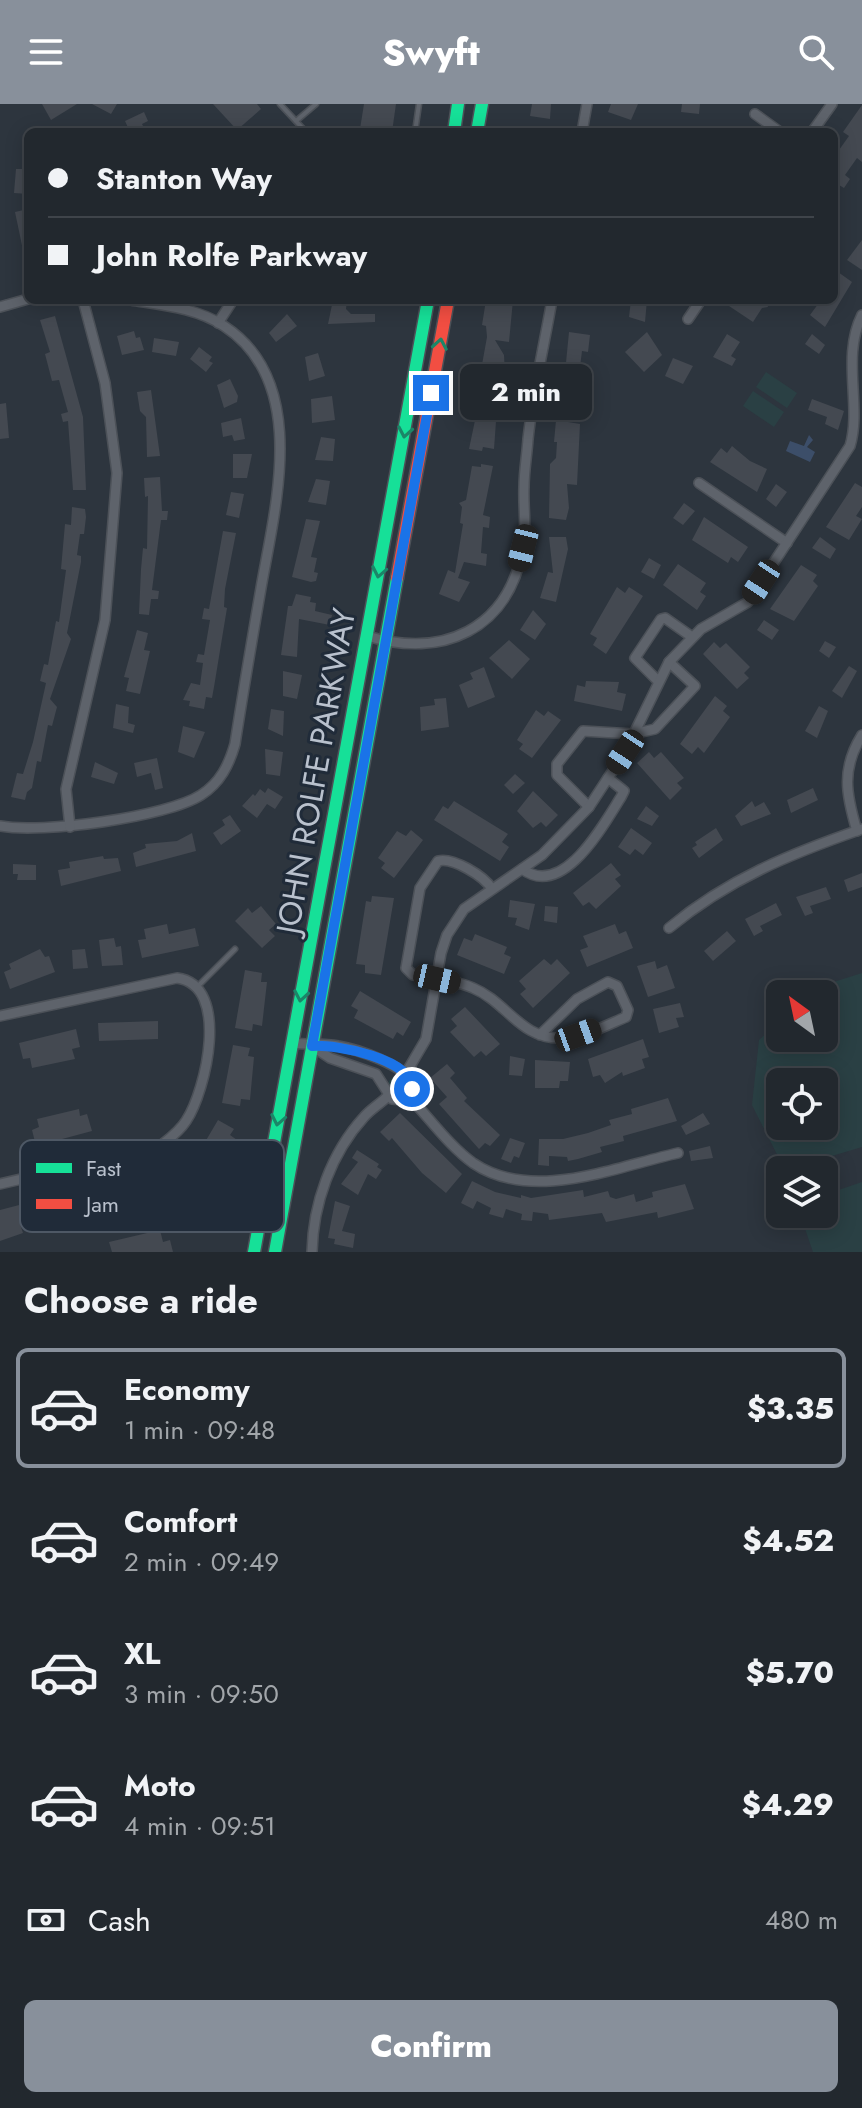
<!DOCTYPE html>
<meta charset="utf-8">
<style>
:root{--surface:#22282e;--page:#2e343a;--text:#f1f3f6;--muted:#a2a6aa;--line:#3f444a;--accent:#88909b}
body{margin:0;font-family:Jost,sans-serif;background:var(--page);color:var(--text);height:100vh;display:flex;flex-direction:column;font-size:30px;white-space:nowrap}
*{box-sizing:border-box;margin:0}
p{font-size:26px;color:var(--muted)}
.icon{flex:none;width:44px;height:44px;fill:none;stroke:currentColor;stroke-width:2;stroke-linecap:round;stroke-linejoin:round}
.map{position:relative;height:1148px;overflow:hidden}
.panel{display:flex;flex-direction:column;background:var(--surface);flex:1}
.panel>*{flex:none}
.banner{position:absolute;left:24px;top:24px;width:814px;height:176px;border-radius:12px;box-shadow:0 4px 20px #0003,0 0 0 2px var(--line);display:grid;align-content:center;height:176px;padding:0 24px;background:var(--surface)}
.needle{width:52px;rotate:327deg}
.fabs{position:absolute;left:766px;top:876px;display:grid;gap:16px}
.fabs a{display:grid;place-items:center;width:72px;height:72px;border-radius:12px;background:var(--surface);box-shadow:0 4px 20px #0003,0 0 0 2px var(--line);font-size:40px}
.end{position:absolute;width:36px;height:36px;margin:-18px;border:10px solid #1a73e8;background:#fff;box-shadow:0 0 0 4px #fff}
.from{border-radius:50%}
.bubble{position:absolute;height:56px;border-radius:12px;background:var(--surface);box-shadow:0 4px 20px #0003,0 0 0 2px var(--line);font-size:26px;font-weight:800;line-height:56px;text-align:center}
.car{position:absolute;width:24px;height:48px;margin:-24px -12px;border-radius:10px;box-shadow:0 0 6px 2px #0007;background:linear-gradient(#222 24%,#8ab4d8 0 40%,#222 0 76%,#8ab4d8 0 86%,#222 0)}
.banner b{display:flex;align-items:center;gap:28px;height:76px;font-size:30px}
.banner b+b{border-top:2px solid var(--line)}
.banner i{width:20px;height:20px;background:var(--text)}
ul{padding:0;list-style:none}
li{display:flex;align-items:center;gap:24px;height:120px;margin:0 16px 12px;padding:0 8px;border:4px solid transparent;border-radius:12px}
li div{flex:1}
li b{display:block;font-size:30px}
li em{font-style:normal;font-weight:800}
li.active{border-color:var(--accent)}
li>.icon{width:72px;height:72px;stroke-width:1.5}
h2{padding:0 24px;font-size:36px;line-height:96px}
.pay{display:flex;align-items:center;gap:20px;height:88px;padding:0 24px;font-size:30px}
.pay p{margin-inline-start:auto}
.button{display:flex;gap:16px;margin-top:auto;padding:16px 24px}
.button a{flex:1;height:92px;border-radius:12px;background:var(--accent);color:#fff;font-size:32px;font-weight:800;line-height:92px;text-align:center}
header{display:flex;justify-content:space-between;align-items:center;height:104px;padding:0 24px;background:var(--accent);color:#fff;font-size:36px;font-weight:800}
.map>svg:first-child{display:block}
.green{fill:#2a4044;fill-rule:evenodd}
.water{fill:#3c4e69}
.building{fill:#444951}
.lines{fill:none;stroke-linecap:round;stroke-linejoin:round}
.lane-casing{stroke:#4c5158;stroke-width:7}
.street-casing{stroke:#4c5158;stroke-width:12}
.fast-casing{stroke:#4c5158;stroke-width:15}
.jam-casing{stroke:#4c5158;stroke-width:15}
.lane{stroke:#5e636b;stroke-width:4}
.street{stroke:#5e636b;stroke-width:9}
.fast{stroke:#16e098;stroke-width:12}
.jam{stroke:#f24e42;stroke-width:12}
.oneway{stroke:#1b8668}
.route{stroke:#1a73e8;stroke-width:10}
.labels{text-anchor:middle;stroke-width:6;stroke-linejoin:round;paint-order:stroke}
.street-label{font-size:32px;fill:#b9c1cd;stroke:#202b39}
.key{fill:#202b39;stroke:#4e5865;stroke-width:2}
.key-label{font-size:22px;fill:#b9c1cd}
</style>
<header><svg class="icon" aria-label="menu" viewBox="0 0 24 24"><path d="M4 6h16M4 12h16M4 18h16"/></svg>Swyft<svg class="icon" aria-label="search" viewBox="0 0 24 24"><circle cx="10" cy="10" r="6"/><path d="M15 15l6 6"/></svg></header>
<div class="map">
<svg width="862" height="1148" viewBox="0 0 862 1148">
<rect width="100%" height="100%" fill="#2d353e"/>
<g class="green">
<polygon points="766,268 797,289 787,304 756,283"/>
<polygon points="753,287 784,308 774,323 743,302"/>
<path d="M862,869V1043L785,1066L752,1001L759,936L780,917V934H824V890H810L818,883ZM780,978H824V1022H780Z"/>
<circle cx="397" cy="981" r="9"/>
<polygon points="862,1078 862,1148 813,1148 800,1110 824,1110 824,1091"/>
</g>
<polygon class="water" points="809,331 813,336 807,343 815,348 810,358 786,347 790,337 804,342"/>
<g class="building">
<polygon points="42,0 77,0 51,16"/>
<polygon points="92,0 117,0 111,10"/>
<polygon points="213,0 257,0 261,5 237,26"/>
<polygon points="364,0 396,0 392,28 360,25"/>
<polygon points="532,0 551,0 550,15 530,12"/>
<polygon points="611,0 638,0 631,16 608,8"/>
<polygon points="682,0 700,0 699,10 681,8"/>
<polygon points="862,1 862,58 857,54 845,71 850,75 844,84 834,78 834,53 849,32 843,28"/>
<polygon points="144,8 148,17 142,20 146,28 130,28 125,17"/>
<polygon points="16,65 28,65 28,90 14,89"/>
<polygon points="28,105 28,151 24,151 15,108"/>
<polygon points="862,136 862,166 847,156"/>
<polygon points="838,168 852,178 825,223 810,211 821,196 834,196 834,174"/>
<polygon points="333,196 347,196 346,205 351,210 375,210 375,218 328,220"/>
<polygon points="486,196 513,196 509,238 495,236 504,251 505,270 481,266 487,233 486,222 482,221"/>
<polygon points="631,196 647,196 645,218 629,213"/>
<polygon points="733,196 766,196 768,203 762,204 753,218 729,202"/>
<polygon points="287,210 297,222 276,238 269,229"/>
<polygon points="55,212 83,313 86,386 73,386 68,317 63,318 61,310 68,308 59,276 52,277 45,250 50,248 40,216"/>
<polygon points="134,227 136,234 140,233 144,246 122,251 117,232"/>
<polygon points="569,228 590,231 588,248 582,247 579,271 584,272 586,281 581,293 558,289 559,279 564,279"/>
<polygon points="647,228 662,251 644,268 625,248"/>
<polygon points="727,230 740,238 731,252 736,255 732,262 713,253"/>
<polygon points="812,230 825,241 819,250 805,240"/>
<polygon points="154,234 179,238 176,252 152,248"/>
<polygon points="199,243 212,253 209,257 213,259 206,268 190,255"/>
<polygon points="318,249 325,272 309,277 305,253"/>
<polygon points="673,254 693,262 683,280 665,272"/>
<polygon points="230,275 238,292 237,298 224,304 217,281"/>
<polygon points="482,283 496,285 498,290 494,345 483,343 482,347 469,345"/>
<polygon points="151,286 160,352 147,353 146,313 140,307 137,288"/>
<polygon points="332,292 335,316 312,319 311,295"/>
<polygon points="812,295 844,307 838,326 825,320 827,313 808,306"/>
<polygon points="6,299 9,334 0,335 0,300"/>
<polygon points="241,314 245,335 234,337 232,331 223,333 221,319"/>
<polygon points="556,316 580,320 577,381 567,380 569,404 566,416 549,414 550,360 556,354 557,338 554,338"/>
<polygon points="321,333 335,335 333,357 315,356"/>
<polygon points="732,342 750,357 767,365 757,388 710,358 721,344 727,349"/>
<polygon points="233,350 252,350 247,374 233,374"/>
<polygon points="481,360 493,362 483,411 490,413 489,424 483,423 481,449 487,450 486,462 464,458 458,474 470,478 459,498 439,490 448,466 455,469 463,420 460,419 462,403 459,399 466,396 472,362 481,363"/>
<polygon points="160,373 162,407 168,407 167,416 161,416 152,486 159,487 158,495 151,495 149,511 139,510 141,465 143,444 147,445 148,392 145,393 144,374"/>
<polygon points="316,375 330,377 326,401 308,398"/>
<polygon points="855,379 862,383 862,403 856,412 862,415 849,436 826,423"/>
<polygon points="776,380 787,388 776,403 766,395"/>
<polygon points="231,388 244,390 239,414 226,411"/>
<polygon points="684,399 695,407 683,421 673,414"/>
<polygon points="72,403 85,405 86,413 84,430 80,430 77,451 81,452 81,458 67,529 71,535 50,595 57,603 52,622 48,621 41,658 37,657 32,684 27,688 25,696 11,693 17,669 23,670 33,638 46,579 40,577 44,560 48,561 56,517 59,518 66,466 61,465 65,420 71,421"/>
<polygon points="704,413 748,443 738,458 731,453 728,459 692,436"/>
<polygon points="306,415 320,417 311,453 317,454 314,468 318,469 316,477 311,478 292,473"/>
<polygon points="223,427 236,429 225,485 224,503 227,504 214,583 212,594 206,593 204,605 189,602 190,597 183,596 191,579 200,581 203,559 196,558 198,550 204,551 210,516 202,515 204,504 209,505"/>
<polygon points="549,433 566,433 568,445 556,498 540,494 548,468 553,469"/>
<polygon points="820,433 836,445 830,455 812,444"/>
<polygon points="649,454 661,461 654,475 641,468"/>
<polygon points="678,460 706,479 700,488 706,492 697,506 663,481"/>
<polygon points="801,461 817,471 813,477 818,482 794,517 770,505"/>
<polygon points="617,483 625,489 629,483 643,492 606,550 593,541 597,534 590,530"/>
<polygon points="296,490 311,493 310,498 316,499 315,507 332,511 330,521 299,515 297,553 281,551 288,502 292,502"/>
<polygon points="533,506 546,520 535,536 520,526"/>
<polygon points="764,516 779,526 772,536 757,526"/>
<polygon points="137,526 148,529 144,546 150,547 140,590 126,587 129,574 124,573"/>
<polygon points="509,536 530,555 512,575 489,554"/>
<polygon points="825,537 836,543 829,554 819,547"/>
<polygon points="714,538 720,544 726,539 750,563 744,569 749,574 737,585 703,550"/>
<polygon points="849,562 857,567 842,594 832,587"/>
<polygon points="484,563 495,593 468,604 459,581 473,575 470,569"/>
<polygon points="283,567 302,571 297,595 283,592"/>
<polygon points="586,577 619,578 617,588 626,590 622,607 574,597 577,581 585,583"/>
<polygon points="715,592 727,602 723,607 730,613 704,649 698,643 692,650 680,640"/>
<polygon points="446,594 449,623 421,627 420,603 435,601 434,595"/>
<polygon points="116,600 129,603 128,619 135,621 133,629 113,624"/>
<polygon points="819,602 828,607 817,634 805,627"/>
<polygon points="271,605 284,607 283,632 268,625"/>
<polygon points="536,606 544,612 548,607 561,616 532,654 519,645 523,640 517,636"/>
<polygon points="183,622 205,628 194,654 178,648"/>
<polygon points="265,645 283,648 280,672 266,670"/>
<polygon points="649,648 654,654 661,648 684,674 677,679 682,684 670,696 637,659"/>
<polygon points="157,654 163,684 155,686 151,669 137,673 134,659"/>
<polygon points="95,658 118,669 114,680 91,673"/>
<polygon points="515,670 525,679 513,690 504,681"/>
<polygon points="268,684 283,693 275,705 267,700 257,714 242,702 253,690 255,692 260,685 265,689"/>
<polygon points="813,684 818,696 791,709 787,696"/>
<polygon points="533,687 558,711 546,723 541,718 533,724 517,707"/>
<polygon points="454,697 508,730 502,738 509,743 500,757 434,716 443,702 448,705"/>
<polygon points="752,697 755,703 764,698 771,710 741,722 735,712"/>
<polygon points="646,702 659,712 652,722 637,715"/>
<polygon points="230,711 241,727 221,741 213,729 225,721 222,716"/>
<polygon points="631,724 652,739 643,751 635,745 630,751 618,743"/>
<polygon points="716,724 723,736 699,754 692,744 697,741 695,738"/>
<polygon points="411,726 423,736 394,774 381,764 385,759 378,754 397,727 406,732"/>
<polygon points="192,729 196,747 136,763 133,749 146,744 145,740 177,737"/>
<polygon points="103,752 104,755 118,754 121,767 61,782 58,766 70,764 69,758"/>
<polygon points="611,759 621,771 615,775 621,782 596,805 589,798 583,802 573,789"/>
<polygon points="13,760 36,761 36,776 17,776 18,770 13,770"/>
<polygon points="862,769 862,783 848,788 844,776"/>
<polygon points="826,783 831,795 810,802 813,809 805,812 796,793"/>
<polygon points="372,792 394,794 381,871 365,869 365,861 356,860 366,797 371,798"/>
<polygon points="510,796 535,800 529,826 515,821 517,814 508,813"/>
<polygon points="776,799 782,811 760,822 763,827 754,832 745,815"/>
<polygon points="261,802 276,820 269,826 275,832 262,844 235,817 248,804 252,809"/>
<polygon points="545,802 558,803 557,819 544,817"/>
<polygon points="167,820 169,830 195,824 199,842 142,854 138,836 146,835 144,825"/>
<polygon points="615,820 619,830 626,827 633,844 587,863 580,846 588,843 583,832"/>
<polygon points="727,827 736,837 713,857 704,847"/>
<polygon points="475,830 507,843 504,850 511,853 504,870 457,851 464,834 472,837"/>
<polygon points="114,834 116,843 121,842 123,861 102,862 99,836"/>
<polygon points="40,845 45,853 49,852 55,868 10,885 4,868 11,865 9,860"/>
<polygon points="85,845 88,864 73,865 72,846"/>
<polygon points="544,855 551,861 557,855 570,869 533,904 520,890 526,885 519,877"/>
<polygon points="655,857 657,865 667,861 675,884 648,893 637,862"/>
<polygon points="245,866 262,869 261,878 267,878 262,922 253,920 252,927 235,924"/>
<polygon points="360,887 411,918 403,932 397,928 393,935 354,914 358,906 351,902"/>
<polygon points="680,899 684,913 676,914 679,923 659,929 653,905"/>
<polygon points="465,903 500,940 486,952 481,947 474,953 450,928 457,922 451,915"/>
<polygon points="158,917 158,935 99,937 98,919"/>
<polygon points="76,925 80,943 72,945 75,955 32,964 30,954 23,955 19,939"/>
<polygon points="643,935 649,953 642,955 645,964 623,972 622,968 605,979 600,971 593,973 588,955"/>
<polygon points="233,941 250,944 248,952 254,953 250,996 241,995 240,1002 222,999"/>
<polygon points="510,952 525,955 522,972 509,971"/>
<polygon points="535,956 570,958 568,977 560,977 559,984 535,984"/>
<polygon points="447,960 455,969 450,974 467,994 464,997 500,1031 490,1042 485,1039 479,1045 439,1000 447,993 430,974"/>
<polygon points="668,994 677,1017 623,1032 624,1037 600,1043 602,1048 578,1055 568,1057 567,1053 549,1052 549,1062 538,1061 539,1035 563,1035 588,1029 611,1021 609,1016 632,1010 631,1005"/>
<polygon points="79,1005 80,1012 87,1010 92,1027 36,1042 32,1026 39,1023 37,1015"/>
<polygon points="400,1009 462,1070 446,1089 422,1069 392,1034 389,1037 380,1028"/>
<polygon points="703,1009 710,1020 686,1031 681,1022"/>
<polygon points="218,1016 234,1025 230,1031 237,1036 214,1073 207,1069 203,1076 188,1067"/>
<polygon points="510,1034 525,1039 519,1054 514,1052 511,1059 501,1055"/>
<polygon points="710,1042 713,1054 691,1057 689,1047"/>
<polygon points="357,1046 379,1060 377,1063 382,1066 376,1075 368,1070 358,1091 341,1080 358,1058 352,1054"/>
<polygon points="472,1077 495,1088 521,1094 521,1091 531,1094 583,1086 584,1093 608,1087 610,1093 616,1095 634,1090 636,1098 653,1093 652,1088 685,1080 694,1105 658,1114 657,1108 606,1118 602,1109 549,1116 548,1110 533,1108 532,1117 521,1116 522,1110 506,1105 503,1114 489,1110 491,1104 477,1097 473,1105 461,1099"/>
<polygon points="335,1097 350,1102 342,1127 355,1130 353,1144 334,1140 335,1135 328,1134"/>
<polygon points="23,1100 27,1118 20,1120 23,1129 0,1137 0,1106"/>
<polygon points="160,1126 163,1138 170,1136 173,1148 112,1148 109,1138"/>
</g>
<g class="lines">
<g class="lane-casing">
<g id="lane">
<polyline points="280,0 306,28"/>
<polyline points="296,17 316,0"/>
<polyline points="415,28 419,0"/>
<polyline points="197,883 235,845"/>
</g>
</g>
<g class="street-casing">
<g id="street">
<polyline points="755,10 780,28"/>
<polyline points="582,28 587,0"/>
<polyline points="812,28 832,0"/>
<polyline points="0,203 28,195"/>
<polyline points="688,215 701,196"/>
<polyline points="218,219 233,196"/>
<polyline points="699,379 787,439"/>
<path d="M367,532C443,555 508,526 523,444C527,424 523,404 524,383C524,367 527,351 528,335C533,288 544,242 552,196"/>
<polyline points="657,576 635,554 661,515 665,514 692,533"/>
<polyline points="589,703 557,671 557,660 583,627 633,630 655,625 695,582 669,558"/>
<path d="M0,722C41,730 167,713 201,691C220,679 229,661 235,640C243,588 252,536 261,484C275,403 310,278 224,222C197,204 162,201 131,196"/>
<polyline points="70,723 66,685 105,516 117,369 105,279 83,196"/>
<path d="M857,727C846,690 841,665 862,631"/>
<path d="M522,765C563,795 602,723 621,693L624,687L608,674"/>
<path d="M492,785C484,772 453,753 438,757L420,784L406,864L413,871C432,874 455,876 473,884C507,898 521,936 562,934C583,934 607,921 626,913L628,906L617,882L608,878L577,895L540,931"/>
<path d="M669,824C728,775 790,750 862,725"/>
<path d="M0,912L177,874C231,881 206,987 186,1017C179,1028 169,1035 159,1043L0,1080"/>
<path d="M293,939C308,941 323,939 338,942C357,945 403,961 412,978L410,989L403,996L392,995L376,970L330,954L312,942"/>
<path d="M406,969L426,935L441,849L447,831L464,805L542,751L589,703L625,648L669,558L701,525L748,498L850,342C862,302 841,253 862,211"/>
<path d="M408,992C430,1014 448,1041 473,1059C532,1099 615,1063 678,1049"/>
<path d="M312,1148C313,1100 331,1049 364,1013C371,1005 380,1000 388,992"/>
</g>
</g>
<g class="fast-casing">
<g id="fast">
<polyline points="454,28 458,0"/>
<polyline points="477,28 482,0"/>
<polyline points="254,1148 428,196"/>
<polyline points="275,1148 397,474"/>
</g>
</g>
<g class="jam-casing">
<polyline id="jam" points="397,474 448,196"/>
</g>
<use href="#lane" class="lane"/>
<use href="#street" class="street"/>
<use href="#fast" class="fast"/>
<use href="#jam" class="jam"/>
</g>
<defs><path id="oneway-chevron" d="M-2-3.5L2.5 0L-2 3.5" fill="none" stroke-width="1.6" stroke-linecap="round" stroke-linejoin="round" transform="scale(2)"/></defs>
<g class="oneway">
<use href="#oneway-chevron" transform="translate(440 240) rotate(-80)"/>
<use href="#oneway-chevron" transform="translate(405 328) rotate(100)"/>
<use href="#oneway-chevron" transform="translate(379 468) rotate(101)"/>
<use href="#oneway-chevron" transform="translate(301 892) rotate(100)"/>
<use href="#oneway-chevron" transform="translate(278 1016) rotate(101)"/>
</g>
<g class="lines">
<path class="route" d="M412,985C413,955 336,940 312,942L431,289"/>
</g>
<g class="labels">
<g class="street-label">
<text transform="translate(316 667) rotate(-80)" y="11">JOHN ROLFE PARKWAY</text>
</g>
</g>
<rect x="20" y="1036" width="264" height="92" rx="12" class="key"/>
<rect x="36" y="1059" width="36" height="10" fill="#16e098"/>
<rect x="36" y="1095" width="36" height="10" fill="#f24e42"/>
<g class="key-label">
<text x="86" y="1072">Fast</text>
<text x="86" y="1108">Jam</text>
</g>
</svg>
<div class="fabs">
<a><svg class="needle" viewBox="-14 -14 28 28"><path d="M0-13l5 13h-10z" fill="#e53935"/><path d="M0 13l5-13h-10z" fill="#a2a6aa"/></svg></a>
<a><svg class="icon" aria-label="locate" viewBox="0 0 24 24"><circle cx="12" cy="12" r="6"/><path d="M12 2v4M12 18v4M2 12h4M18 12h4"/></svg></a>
<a><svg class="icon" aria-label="layers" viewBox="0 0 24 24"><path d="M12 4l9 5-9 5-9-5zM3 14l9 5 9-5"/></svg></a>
</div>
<i class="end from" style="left:412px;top:985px"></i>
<i class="end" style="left:431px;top:289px"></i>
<div class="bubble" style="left:460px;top:260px;width:132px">2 min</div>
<i class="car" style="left:523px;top:444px;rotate:194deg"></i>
<i class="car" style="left:761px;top:478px;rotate:213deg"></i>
<i class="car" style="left:625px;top:648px;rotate:213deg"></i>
<i class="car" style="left:437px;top:875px;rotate:103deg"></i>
<i class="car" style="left:578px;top:931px;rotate:70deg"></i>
<div class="banner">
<b><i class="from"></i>Stanton Way</b>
<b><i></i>John Rolfe Parkway</b>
</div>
</div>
<section class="panel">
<h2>Choose a ride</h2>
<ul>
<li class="active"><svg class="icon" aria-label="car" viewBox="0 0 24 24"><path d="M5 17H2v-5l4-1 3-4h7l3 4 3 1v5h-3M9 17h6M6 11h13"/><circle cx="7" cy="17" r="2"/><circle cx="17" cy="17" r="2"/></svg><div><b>Economy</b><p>1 min · 09:48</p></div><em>$3.35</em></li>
<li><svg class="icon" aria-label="car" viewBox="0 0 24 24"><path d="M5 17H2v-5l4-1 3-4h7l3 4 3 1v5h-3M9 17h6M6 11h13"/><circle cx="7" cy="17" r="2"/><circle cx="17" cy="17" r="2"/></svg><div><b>Comfort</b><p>2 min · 09:49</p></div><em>$4.52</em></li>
<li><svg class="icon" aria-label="car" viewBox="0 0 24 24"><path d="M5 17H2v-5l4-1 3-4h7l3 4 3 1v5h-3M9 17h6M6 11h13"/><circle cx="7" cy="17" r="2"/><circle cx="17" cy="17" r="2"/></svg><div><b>XL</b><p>3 min · 09:50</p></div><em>$5.70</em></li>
<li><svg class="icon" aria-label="car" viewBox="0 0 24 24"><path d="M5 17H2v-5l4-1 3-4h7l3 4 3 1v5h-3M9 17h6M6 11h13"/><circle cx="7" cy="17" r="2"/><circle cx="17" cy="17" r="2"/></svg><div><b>Moto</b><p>4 min · 09:51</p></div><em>$4.29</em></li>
</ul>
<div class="pay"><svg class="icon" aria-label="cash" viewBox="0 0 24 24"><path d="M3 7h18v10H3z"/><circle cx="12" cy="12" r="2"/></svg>Cash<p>480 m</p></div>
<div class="button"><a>Confirm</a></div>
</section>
